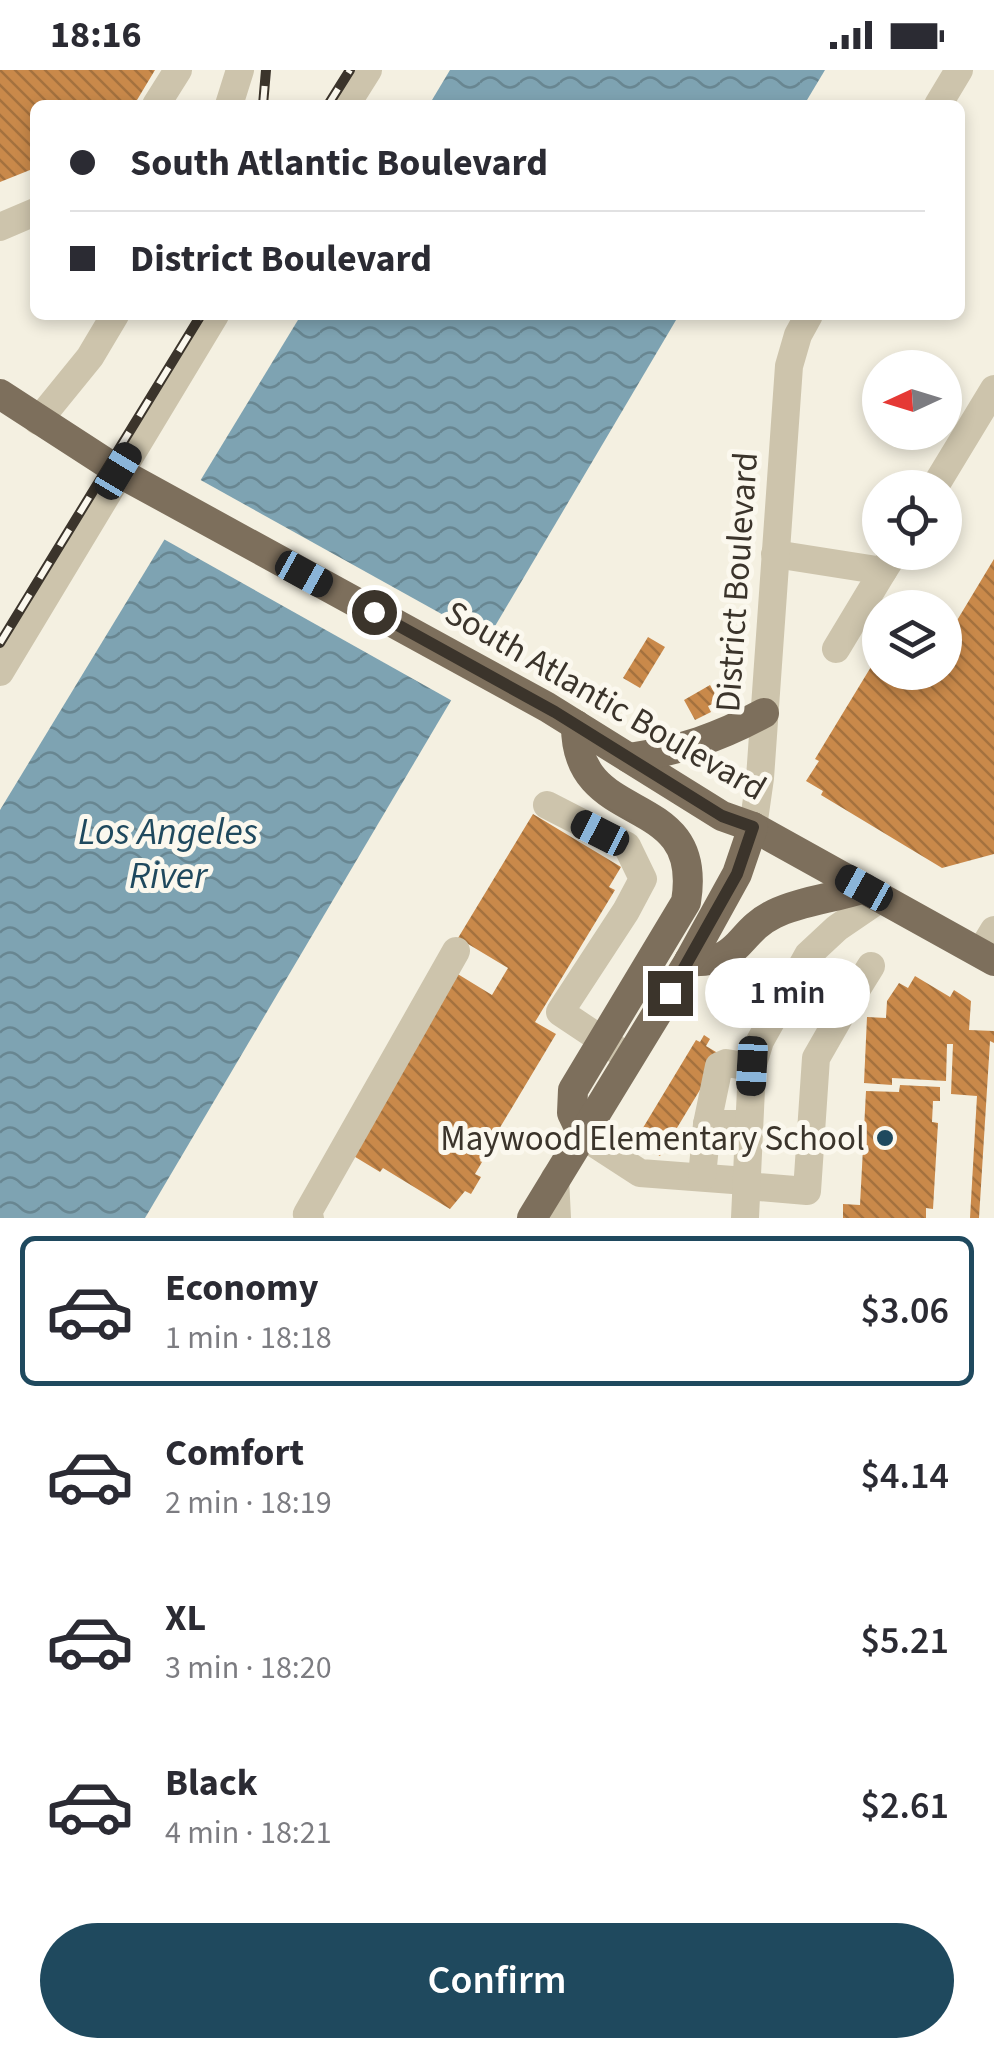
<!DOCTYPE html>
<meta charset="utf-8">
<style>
:root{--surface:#fff;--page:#f2f2f3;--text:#2b2b33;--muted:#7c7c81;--line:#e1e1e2;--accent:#1f495e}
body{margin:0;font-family:"Source Sans 3",sans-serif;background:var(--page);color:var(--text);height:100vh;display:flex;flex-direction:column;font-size:38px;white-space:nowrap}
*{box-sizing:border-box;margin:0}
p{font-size:32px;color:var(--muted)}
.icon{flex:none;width:55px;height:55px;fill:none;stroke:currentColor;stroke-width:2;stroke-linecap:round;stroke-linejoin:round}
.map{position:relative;height:1148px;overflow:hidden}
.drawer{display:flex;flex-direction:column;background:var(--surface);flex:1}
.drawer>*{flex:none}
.banner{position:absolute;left:30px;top:30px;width:935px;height:220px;border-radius:15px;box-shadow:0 5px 15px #0003;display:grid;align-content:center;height:220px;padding:0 40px;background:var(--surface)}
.needle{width:65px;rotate:266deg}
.fabs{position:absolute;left:862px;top:280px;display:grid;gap:20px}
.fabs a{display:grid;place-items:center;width:100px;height:100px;border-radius:50%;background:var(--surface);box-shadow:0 5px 15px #0003;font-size:50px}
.end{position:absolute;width:45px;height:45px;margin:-22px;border:12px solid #3b342b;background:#fff;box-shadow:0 0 0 5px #fff}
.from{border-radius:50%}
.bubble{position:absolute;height:70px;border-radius:35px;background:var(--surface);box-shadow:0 5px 15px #0003;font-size:32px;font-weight:600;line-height:70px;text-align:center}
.car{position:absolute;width:30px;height:60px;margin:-30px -15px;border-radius:12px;box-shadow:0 0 8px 2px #0007;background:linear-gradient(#222 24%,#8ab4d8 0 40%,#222 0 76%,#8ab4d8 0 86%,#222 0)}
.banner b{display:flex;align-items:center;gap:35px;height:95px;font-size:38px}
.banner b+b{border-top:2px solid var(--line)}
.banner i{width:25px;height:25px;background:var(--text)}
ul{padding:18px 0 0;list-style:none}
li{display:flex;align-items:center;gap:30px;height:150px;margin:0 20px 15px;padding:0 20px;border:5px solid transparent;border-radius:15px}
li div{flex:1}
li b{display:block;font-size:38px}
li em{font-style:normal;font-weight:600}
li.active{border-color:var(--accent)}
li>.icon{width:90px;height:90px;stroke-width:1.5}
.primary-button{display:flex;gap:20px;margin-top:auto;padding:20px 40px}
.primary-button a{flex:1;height:115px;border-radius:60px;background:var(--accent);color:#fff;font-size:40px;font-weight:600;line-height:115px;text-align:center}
.status{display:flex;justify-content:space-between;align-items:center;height:70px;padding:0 50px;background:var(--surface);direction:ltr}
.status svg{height:28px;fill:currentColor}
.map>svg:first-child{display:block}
.water{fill:url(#water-waves)}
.pier{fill:#f4f0e1}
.building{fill:url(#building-back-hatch)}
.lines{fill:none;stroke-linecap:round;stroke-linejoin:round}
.minor{stroke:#cdc4ac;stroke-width:28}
.major{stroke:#7d6f5c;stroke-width:30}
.rail-casing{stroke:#3b342b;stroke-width:10}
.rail{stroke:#fbf8ee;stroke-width:6;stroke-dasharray:19;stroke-linecap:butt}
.route{stroke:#3b342b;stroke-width:12}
.poi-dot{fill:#1f495e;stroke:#fbf8ee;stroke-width:4}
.labels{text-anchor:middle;stroke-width:10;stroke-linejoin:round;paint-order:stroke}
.street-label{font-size:35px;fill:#3b342b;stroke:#fbf8ee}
.poi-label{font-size:35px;fill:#3b342b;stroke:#fbf8ee;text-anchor:end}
.water-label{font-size:38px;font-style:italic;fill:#1f495e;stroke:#fbf8ee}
</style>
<div class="status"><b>18:16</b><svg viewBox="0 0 49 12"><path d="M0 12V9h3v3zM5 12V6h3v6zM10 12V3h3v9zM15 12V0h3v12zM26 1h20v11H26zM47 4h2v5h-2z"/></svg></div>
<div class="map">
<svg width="994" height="1148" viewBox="0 0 994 1148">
<defs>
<pattern id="water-waves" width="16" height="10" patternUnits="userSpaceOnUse" patternTransform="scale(2.5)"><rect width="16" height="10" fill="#7ea3b2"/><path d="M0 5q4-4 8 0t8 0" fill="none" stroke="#688691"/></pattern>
<pattern id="building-back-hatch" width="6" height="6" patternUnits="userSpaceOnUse" patternTransform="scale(2.5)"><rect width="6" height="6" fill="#c9894a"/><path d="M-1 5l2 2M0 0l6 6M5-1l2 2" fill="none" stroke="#a4713e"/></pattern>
</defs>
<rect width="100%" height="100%" fill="#f4f0e1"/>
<g class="water">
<polygon points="450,0 825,0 804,35 429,35"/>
<polygon points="301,245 679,245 145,1148 0,1148 0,740"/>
</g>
<polygon class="pier" points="197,408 492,572 456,633 160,467"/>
<g class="building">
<polygon points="0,0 155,0 134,35 35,35 35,98 0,112"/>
<polygon points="994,489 994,784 942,798 821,725 823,721 806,711 819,691 815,689 880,582 880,602 945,602 945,559 950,562"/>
<polygon points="648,567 665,577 640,618 623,608"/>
<polygon points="710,615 719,631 708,636 711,642 695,650 684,630"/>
<polygon points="533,744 621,797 609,817 615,820 535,952 556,964 480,1091 482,1092 475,1104 481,1107 471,1124 465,1121 450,1139 383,1098 380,1102 347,1082 456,903 492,925 508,898 458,868"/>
<polygon points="915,906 950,927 954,920 971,931 969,960 994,961 994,973 990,971 979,1148 970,1148 977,1026 951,1024 953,974 947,974 946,1011 892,1008 892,1015 864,1013 867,947 886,948 887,931 899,913 908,918"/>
<polygon points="704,965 710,969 706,976 721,985 660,1086 635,1071 696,970 700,972"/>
<polygon points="900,1015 940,1017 940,1031 933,1031 932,1052 938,1053 933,1139 926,1138 926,1148 843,1148 843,1134 860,1135 866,1021 899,1022"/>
</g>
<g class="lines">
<g class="minor">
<polyline points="156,35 178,0"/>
<polyline points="229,35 240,0"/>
<polyline points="346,35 368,0"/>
<polyline points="938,35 959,0"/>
<polyline points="0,157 35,142"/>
<polyline points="38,351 90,287 115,245"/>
<polyline points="934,418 994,319"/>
<polyline points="775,484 883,501 895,482"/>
<polyline points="836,579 883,501"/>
<polyline points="0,602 215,245"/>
<polyline points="547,735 627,776 643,809 626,841 560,942 620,982"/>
<polyline points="753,757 760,708 789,296 798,265 809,245"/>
<polyline points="980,883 994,860"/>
<polyline points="792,914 840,946 871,896"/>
<polyline points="707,1054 719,996 726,993 752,997"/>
<polyline points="583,1066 640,1103 746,1111"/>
<polyline points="702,1107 707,1054 749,1054"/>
<polyline points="555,1108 557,1148"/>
<polyline points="746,1116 807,1121 816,988 840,946"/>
<polyline points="310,1148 307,1144 456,881"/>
<polyline points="745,1148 752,997 760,971 808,885 837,858 881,828"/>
</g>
<g class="major">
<polyline points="0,324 131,409 547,637 722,746 753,757 994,891"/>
<path d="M576,655C575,761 705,717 686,832L573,1020L572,1043L583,1066"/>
<path d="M629,688C681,680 718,668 764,643"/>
<path d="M689,891C743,894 735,863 774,844C801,831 835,828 864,818"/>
<polyline points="532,1148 689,891 737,804 753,757"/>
</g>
<g class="rail-casing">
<g id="rail">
<polyline points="263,35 266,0"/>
<polyline points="328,35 350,0"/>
<polyline points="0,573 201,245"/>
</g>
</g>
<use href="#rail" class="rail"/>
</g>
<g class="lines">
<polyline class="route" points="374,542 555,642 722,746 753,757 737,804 670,923"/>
</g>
<circle class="poi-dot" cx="885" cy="1068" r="10"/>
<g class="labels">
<g class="street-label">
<text transform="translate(736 512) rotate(-86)" y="12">District Boulevard</text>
<text transform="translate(606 630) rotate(30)" y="12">South Atlantic Boulevard</text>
</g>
<g class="poi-label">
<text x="865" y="1080">Maywood Elementary School</text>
</g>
<g class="water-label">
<text x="168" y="774">Los Angeles<tspan x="168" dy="44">River</tspan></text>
</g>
</g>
</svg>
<div class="fabs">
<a><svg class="needle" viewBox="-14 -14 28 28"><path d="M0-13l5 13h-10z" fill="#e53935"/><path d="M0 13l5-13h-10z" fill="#7c7c81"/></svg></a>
<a><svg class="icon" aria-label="locate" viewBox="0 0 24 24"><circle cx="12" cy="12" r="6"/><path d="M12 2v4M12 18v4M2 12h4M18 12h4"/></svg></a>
<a><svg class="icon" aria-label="layers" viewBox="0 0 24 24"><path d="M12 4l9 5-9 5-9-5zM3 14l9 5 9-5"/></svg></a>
</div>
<i class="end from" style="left:374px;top:542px"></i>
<i class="end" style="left:670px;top:923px"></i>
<div class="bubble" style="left:705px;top:888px;width:165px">1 min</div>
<i class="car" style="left:118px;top:401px;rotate:31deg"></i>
<i class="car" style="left:304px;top:504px;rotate:119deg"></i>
<i class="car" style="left:600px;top:763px;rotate:297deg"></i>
<i class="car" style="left:864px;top:818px;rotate:299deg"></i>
<i class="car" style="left:752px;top:996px;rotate:183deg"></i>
<div class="banner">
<b><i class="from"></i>South Atlantic Boulevard</b>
<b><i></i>District Boulevard</b>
</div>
</div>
<section class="drawer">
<ul>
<li class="active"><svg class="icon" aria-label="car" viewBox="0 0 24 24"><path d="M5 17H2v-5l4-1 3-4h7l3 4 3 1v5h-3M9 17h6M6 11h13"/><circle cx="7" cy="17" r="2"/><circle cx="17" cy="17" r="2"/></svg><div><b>Economy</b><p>1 min · 18:18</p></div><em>$3.06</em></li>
<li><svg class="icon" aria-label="car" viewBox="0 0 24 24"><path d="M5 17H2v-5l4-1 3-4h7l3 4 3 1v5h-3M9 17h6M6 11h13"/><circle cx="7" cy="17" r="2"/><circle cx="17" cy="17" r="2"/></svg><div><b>Comfort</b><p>2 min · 18:19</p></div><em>$4.14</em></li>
<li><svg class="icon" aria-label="car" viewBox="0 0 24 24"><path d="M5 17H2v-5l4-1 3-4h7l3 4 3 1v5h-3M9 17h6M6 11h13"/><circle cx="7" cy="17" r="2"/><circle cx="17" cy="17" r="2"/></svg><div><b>XL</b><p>3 min · 18:20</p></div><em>$5.21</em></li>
<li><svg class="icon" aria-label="car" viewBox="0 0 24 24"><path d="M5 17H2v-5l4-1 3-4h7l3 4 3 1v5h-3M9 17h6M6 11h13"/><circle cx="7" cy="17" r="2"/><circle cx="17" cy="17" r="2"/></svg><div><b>Black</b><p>4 min · 18:21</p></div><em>$2.61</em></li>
</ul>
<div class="primary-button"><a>Confirm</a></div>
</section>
